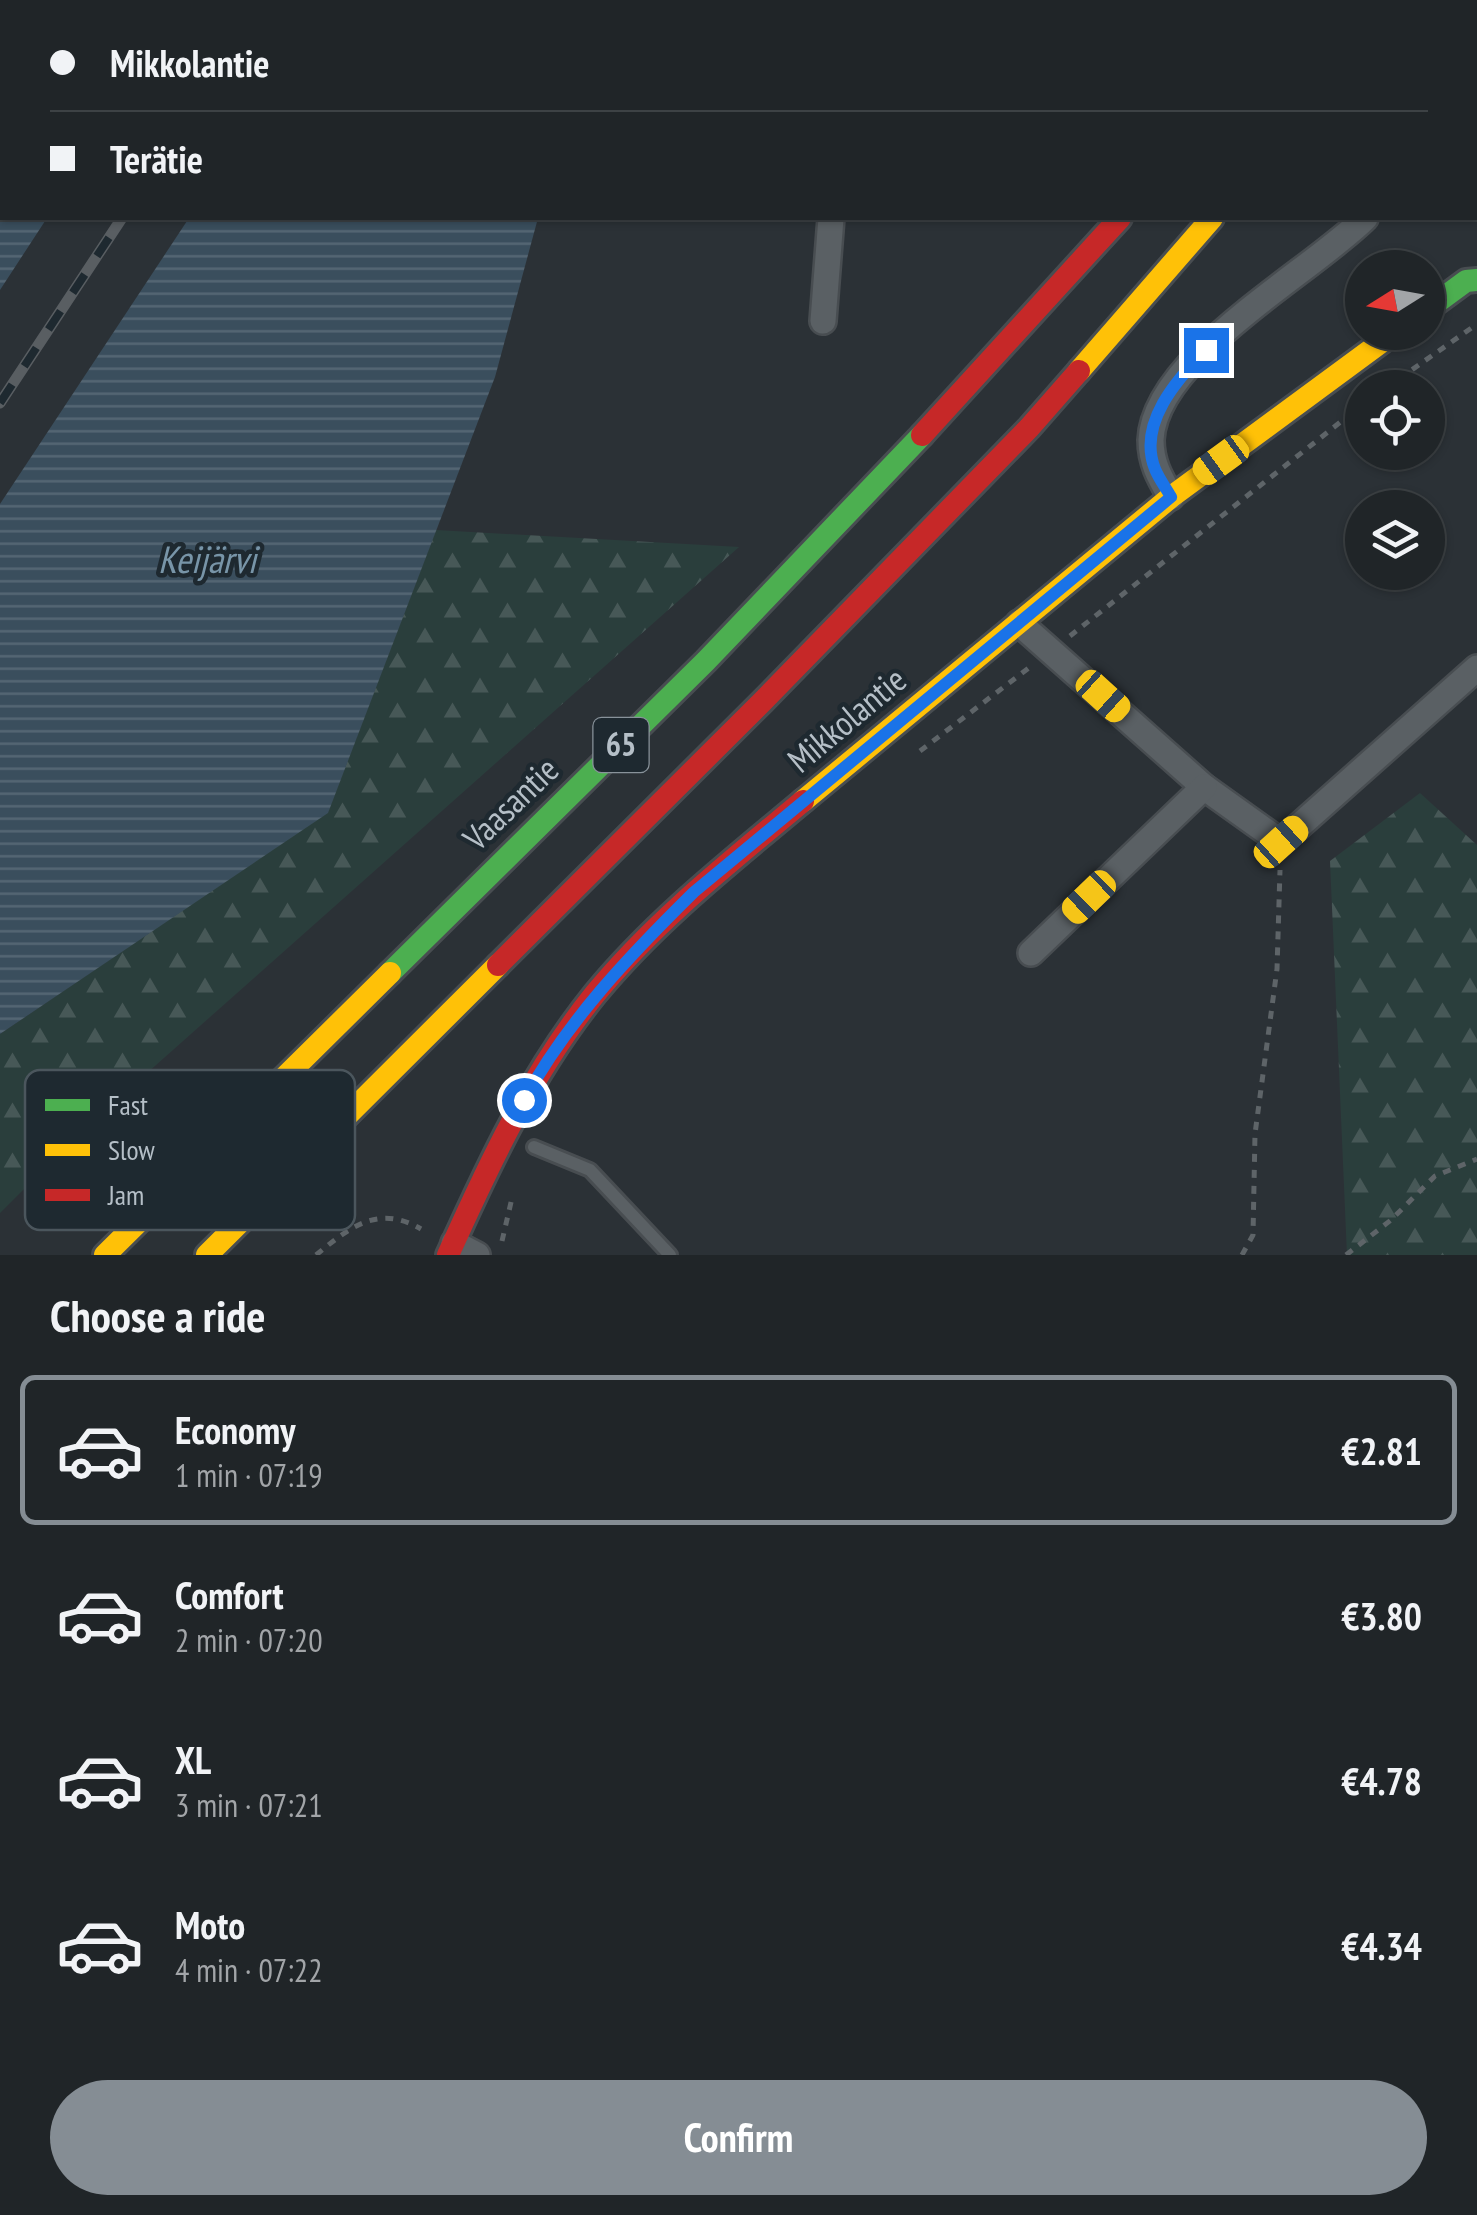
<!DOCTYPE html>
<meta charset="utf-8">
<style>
:root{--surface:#202528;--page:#2d3134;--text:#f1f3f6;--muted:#a2a5a8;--line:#3d4245;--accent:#858d94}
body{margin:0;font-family:"PT Sans Narrow",sans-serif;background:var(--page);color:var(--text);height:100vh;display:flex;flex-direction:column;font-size:38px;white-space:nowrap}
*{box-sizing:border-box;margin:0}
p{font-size:32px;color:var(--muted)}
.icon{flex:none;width:55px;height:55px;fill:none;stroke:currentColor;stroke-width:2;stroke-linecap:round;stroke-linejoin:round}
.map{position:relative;height:1255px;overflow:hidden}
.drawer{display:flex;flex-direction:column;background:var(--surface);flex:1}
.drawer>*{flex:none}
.top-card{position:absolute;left:0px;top:0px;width:1478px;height:220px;box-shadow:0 2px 8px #0004,0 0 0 2px var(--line);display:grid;align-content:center;height:220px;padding:0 50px;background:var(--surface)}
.needle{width:65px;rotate:259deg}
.controls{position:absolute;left:1345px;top:250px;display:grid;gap:20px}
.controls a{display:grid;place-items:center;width:100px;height:100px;border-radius:50%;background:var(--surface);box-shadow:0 2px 8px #0004,0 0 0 2px var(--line);font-size:50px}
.end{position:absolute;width:45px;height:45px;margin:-22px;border:12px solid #1a73e8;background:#fff;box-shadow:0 0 0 5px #fff}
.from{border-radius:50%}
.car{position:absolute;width:30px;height:60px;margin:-30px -15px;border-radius:12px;box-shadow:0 0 8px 2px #0007;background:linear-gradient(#f5c518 24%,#345 0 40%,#f5c518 0 76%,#345 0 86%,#f5c518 0)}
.top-card b{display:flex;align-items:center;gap:35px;height:95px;font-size:38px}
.top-card b+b{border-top:2px solid var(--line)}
.top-card i{width:25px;height:25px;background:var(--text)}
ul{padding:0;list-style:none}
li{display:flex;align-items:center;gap:30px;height:150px;margin:0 20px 15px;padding:0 30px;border:5px solid transparent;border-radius:15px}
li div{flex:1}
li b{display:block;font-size:38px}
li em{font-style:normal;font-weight:800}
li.selected{border-color:var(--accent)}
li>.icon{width:90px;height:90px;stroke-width:1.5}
h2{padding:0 50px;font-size:45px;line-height:120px}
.primary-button{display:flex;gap:20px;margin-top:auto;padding:20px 50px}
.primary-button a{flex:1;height:115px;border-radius:60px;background:var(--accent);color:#fff;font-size:40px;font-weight:800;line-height:115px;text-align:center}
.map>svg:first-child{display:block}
.forest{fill:url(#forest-firs)}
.water{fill:url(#water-rules)}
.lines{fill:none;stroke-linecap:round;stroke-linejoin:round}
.lane-casing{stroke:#484d51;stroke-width:18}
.street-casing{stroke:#484d51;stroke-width:30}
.fast-casing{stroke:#484d51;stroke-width:28}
.slow-casing{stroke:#484d51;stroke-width:28}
.jam-casing{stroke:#484d51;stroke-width:28}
.path{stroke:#5e6468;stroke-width:5;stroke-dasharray:8 8;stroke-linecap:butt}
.lane{stroke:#5a6064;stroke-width:12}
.street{stroke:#5a6064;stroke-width:25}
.fast{stroke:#4caf50;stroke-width:22}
.slow{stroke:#ffc107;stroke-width:22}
.jam{stroke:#c62828;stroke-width:22}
.rail-casing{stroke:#595e62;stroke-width:11}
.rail{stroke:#1e2930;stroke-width:8;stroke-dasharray:22;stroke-linecap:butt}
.route{stroke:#1a73e8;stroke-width:12}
.labels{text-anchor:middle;stroke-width:9;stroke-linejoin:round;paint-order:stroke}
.shield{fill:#1e2930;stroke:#88929a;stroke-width:2.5}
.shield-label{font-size:32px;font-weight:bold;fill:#b5bfc7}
.street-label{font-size:35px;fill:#b5bfc7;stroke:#1e2930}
.water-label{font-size:38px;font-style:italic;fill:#7895a8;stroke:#1e2930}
.key{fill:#1e2930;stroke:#4b565d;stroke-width:2.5}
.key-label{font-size:28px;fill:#b5bfc7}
</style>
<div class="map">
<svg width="1477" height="1255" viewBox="0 0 1477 1255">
<defs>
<pattern id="forest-firs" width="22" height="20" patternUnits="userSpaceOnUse" patternTransform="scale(2.5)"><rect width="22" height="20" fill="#2a3e3c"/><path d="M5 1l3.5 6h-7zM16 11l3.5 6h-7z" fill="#475857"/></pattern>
<pattern id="water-rules" width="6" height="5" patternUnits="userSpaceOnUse" patternTransform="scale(2.5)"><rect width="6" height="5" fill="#3a4e5d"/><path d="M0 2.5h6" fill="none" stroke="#546673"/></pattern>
</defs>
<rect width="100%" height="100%" fill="#2b3136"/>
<g class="forest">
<polygon points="436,530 739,547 84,1129 0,1213 0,1034 328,812"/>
<polygon points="1420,793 1477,845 1477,1255 1347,1255 1330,861"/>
</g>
<g class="water">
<polygon points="0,0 177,0 2,2 2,218 47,218 0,290"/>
<polygon points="189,218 538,218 495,377 328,813 0,1034 0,504"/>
</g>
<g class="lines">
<g class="lane-casing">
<polyline id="lane" points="534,1147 590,1170 670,1255"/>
</g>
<g class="street-casing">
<g id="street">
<polyline points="1242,0 1245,2"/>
<polyline points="847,2 847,0"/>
<polyline points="823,321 831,218"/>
<path d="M1171,497C1160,478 1151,463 1151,440C1154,358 1311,272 1365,218"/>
<polyline points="1019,623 1204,787 1281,842 1477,668"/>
<polyline points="1031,953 1204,787"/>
<polyline points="454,1243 477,1255"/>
</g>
</g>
<g class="fast-casing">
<g id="fast">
<polyline points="1428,309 1466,281 1477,280"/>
<polyline points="390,973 706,661 922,435"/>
</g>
</g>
<g class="slow-casing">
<g id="slow">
<polyline points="1079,371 1212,218"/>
<polyline points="803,801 1171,497 1395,332"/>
<polyline points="105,1255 390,973"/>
<polyline points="207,1255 498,965"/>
</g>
</g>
<g class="jam-casing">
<g id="jam">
<polyline points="1306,2 1308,0"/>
<polyline points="1391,2 1393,0"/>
<polyline points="922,435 1120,218"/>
<polyline points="498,965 763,701 1029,428 1079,371"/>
<path d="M448,1255C489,1164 532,1072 595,994C655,921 730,862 803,801"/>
</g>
</g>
<g class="path">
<polyline points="1386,388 1477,324"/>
<polyline points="1070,636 1362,405"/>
<polyline points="920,751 1030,667"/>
<polyline points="502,1241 512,1198"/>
<path d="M316,1255C350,1227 378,1204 421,1229"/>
<polyline points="1242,1255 1253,1235 1255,1134 1277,969 1280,870"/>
<polyline points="1346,1255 1391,1220 1435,1176 1477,1159"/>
</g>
<use href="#lane" class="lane"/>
<use href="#street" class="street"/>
<use href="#fast" class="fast"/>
<use href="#slow" class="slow"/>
<use href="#jam" class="jam"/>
<g class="rail-casing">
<g id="rail">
<polyline points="264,2 266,0"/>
<polyline points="0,403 122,218"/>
</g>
</g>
<use href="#rail" class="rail"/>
</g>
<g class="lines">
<path class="route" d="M524,1100C568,1020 629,956 694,892L1171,497C1166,488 1159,479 1155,469C1137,424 1177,379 1206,350"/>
</g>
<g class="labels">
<rect class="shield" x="593.5" y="718" width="55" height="54" rx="8"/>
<g class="shield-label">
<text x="621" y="756">65</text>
</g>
<g class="street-label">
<text transform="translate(847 720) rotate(-40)" y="12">Mikkolantie</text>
<text transform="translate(511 804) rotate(-44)" y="12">Vaasantie</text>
</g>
<g class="water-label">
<text x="207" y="573">Keijärvi</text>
</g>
</g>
<rect x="25" y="1070" width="330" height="160" rx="15" class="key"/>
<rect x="45" y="1099" width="45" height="12" fill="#4caf50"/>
<rect x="45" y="1144" width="45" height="12" fill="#ffc107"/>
<rect x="45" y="1189" width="45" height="12" fill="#c62828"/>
<g class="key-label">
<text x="108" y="1115">Fast</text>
<text x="108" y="1160">Slow</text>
<text x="108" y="1205">Jam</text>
</g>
</svg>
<div class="controls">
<a><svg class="needle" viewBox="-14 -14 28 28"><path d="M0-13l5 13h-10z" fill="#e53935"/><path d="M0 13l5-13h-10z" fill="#a2a5a8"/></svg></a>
<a><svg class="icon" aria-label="locate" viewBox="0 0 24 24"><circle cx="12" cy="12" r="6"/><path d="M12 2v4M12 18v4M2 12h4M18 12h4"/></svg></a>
<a><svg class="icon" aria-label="layers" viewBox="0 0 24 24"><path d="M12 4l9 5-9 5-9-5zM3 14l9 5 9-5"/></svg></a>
</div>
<i class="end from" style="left:524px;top:1100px"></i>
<i class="end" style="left:1206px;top:350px"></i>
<i class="car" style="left:1221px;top:460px;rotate:234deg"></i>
<i class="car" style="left:1103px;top:696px;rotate:132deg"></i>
<i class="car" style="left:1281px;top:842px;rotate:48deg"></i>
<i class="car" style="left:1089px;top:897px;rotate:226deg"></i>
<div class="top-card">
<b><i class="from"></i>Mikkolantie</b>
<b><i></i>Terätie</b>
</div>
</div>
<section class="drawer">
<h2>Choose a ride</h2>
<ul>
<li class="selected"><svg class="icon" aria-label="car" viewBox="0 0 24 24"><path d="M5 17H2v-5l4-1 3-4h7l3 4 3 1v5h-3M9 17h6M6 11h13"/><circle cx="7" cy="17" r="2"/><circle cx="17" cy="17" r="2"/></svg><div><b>Economy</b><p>1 min · 07:19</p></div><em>€2.81</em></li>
<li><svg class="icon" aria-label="car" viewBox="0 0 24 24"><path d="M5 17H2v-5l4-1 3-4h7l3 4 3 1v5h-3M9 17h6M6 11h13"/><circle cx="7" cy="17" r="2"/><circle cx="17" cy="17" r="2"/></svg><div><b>Comfort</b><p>2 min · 07:20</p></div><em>€3.80</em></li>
<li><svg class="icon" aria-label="car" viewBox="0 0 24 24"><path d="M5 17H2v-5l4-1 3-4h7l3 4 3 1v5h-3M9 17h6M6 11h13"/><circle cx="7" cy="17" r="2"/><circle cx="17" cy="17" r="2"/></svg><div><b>XL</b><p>3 min · 07:21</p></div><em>€4.78</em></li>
<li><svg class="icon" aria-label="car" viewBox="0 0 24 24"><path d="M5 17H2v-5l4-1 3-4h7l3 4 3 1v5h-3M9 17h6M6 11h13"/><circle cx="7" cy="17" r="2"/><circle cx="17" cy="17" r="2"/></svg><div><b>Moto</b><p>4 min · 07:22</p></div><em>€4.34</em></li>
</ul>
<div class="primary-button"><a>Confirm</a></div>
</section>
